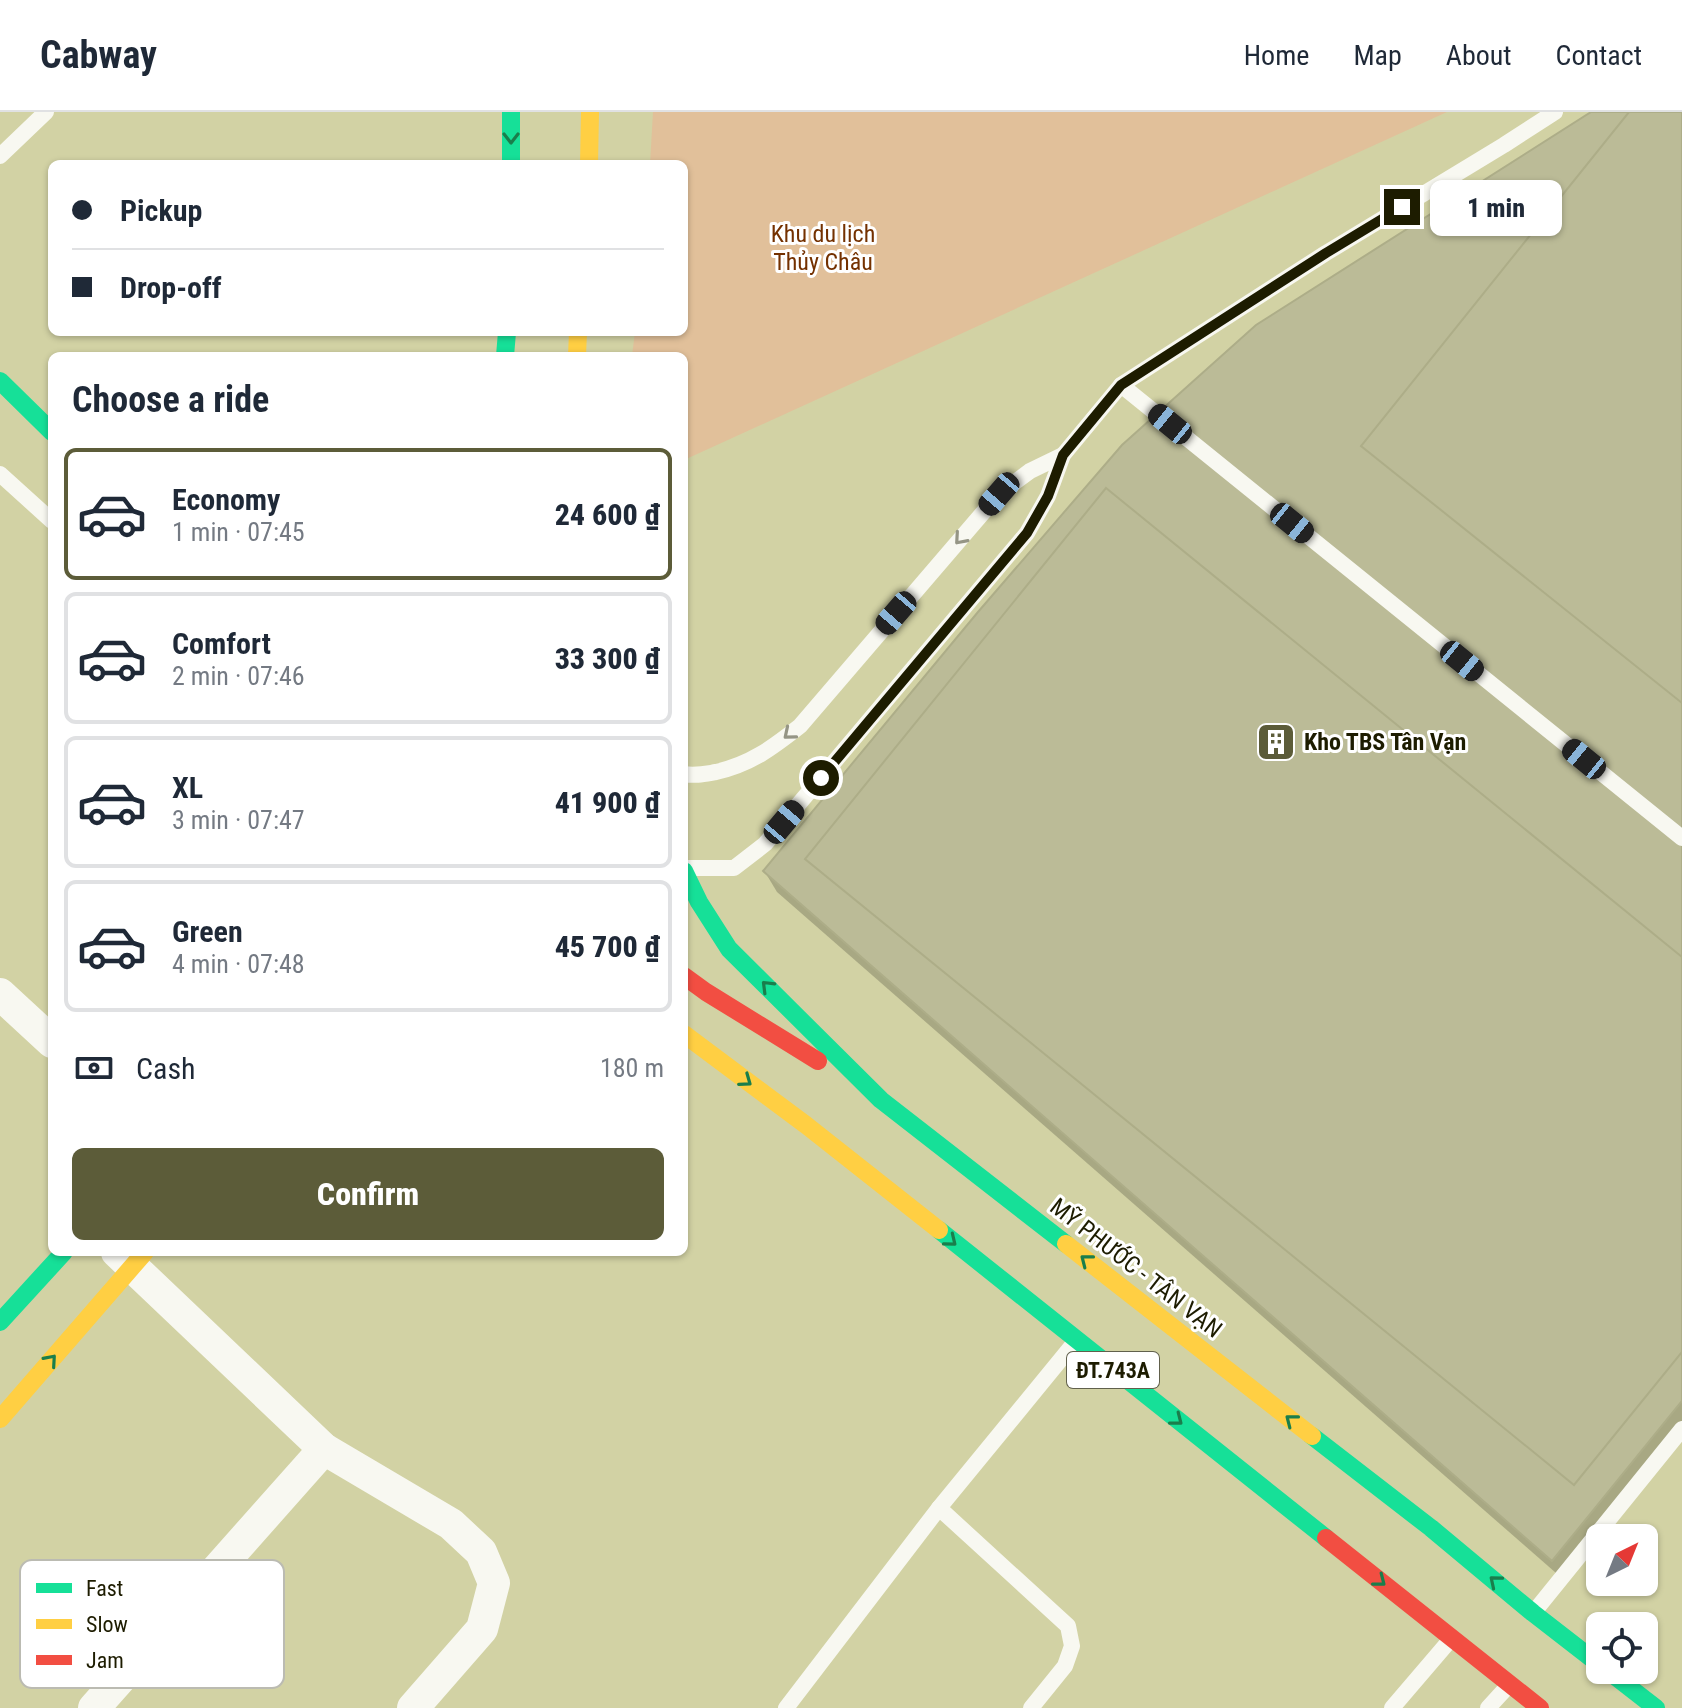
<!DOCTYPE html>
<meta charset="utf-8">
<style>
:root{--surface:#fff;--page:#f6f6f7;--text:#1f2937;--muted:#747a83;--line:#e0e1e3;--accent:#5c5c39}
body{margin:0;font-family:"Roboto Condensed",sans-serif;background:var(--page);color:var(--text);height:100vh;display:flex;flex-direction:column;font-size:30px;white-space:nowrap}
*{box-sizing:border-box;margin:0}
p{font-size:26px;color:var(--muted)}
.icon{flex:none;width:44px;height:44px;fill:none;stroke:currentColor;stroke-width:2;stroke-linecap:round;stroke-linejoin:round}
.map{position:relative;flex:1;overflow:hidden}
.sheet{position:absolute;left:48px;top:240px;width:640px;height:904px;display:flex;flex-direction:column;background:var(--surface);border-radius:12px;box-shadow:0 2px 6px #0004}
.sheet>*{flex:none}
.guide{position:absolute;left:48px;top:48px;width:640px;height:176px;border-radius:12px;box-shadow:0 2px 6px #0004;display:grid;align-content:center;height:176px;padding:0 24px;background:var(--surface)}
.needle{width:52px;rotate:43deg}
.tools{position:absolute;left:1586px;top:1412px;display:grid;gap:16px}
.tools a{display:grid;place-items:center;width:72px;height:72px;border-radius:12px;background:var(--surface);box-shadow:0 2px 6px #0004;font-size:40px}
.end{position:absolute;width:36px;height:36px;margin:-18px;border:10px solid #1d1c00;background:#fff;box-shadow:0 0 0 4px #fff}
.from{border-radius:50%}
.bubble{position:absolute;height:56px;border-radius:12px;background:var(--surface);box-shadow:0 2px 6px #0004;font-size:26px;font-weight:800;line-height:56px;text-align:center}
.car{position:absolute;width:24px;height:48px;margin:-24px -12px;border-radius:10px;box-shadow:0 0 6px 2px #0007;background:linear-gradient(#222 24%,#8ab4d8 0 40%,#222 0 76%,#8ab4d8 0 86%,#222 0)}
.guide b{display:flex;align-items:center;gap:28px;height:76px;font-size:30px}
.guide b+b{border-top:2px solid var(--line)}
.guide i{width:20px;height:20px;background:var(--text)}
ul{padding:0;list-style:none}
li{display:flex;align-items:center;gap:24px;height:132px;margin:0 16px 12px;padding:0 8px;border:4px solid var(--line);border-radius:12px}
li div{flex:1}
li b{display:block;font-size:30px}
li em{font-style:normal;font-weight:800}
li.on{border-color:var(--accent)}
li>.icon{width:72px;height:72px;stroke-width:1.5}
h2{padding:0 24px;font-size:36px;line-height:96px}
.pay{display:flex;align-items:center;gap:20px;height:88px;padding:0 24px;font-size:30px}
.pay p{margin-inline-start:auto}
.cta{display:flex;gap:16px;margin-top:auto;padding:16px 24px}
.cta a{flex:1;height:92px;border-radius:12px;background:var(--accent);color:#fff;font-size:32px;font-weight:800;line-height:92px;text-align:center}
header{display:flex;align-items:center;gap:48px;box-sizing:border-box;height:112px;padding:0 40px;background:var(--surface);border-bottom:2px solid var(--line)}
header strong{font-size:38px}
nav{display:flex;gap:44px;margin-inline-start:auto;font-size:28px}
.map>svg:first-child{display:block}
.green{fill:#e1c09a}
.shadow{fill:#0003}
.building{fill:#bbbb97;stroke:#adad88;stroke-width:2}
.lines{fill:none;stroke-linecap:round;stroke-linejoin:round}
.lane{stroke:#f8f8f1;stroke-width:16}
.street{stroke:#f8f8f1;stroke-width:32}
.fast{stroke:#16e098;stroke-width:18}
.slow{stroke:#ffcf43;stroke-width:18}
.jam{stroke:#f24e42;stroke-width:18}
.oneway{stroke:#1a7e4c}
.oneway2{stroke:#959585}
.route{stroke:#1d1c00;stroke-width:10}
.labels{text-anchor:middle;stroke-width:6;stroke-linejoin:round;paint-order:stroke}
.shield{fill:#fff;stroke:#61604c;stroke-width:2}
.shield-label{font-size:22px;font-weight:bold;fill:#1d1c00}
.park-label{font-size:24px;fill:#743100;stroke:#fff}
.poi-label{font-size:24px;font-weight:bold;fill:#1d1c00;stroke:#fff;text-anchor:start}
.street-label{font-size:24px;fill:#1d1c00;stroke:#fff}
.key{fill:#fff;stroke:#bbbbb2;stroke-width:2}
.key-label{font-size:22px;fill:#1d1c00}
</style>
<header>
<strong>Cabway</strong>
<nav><a>Home</a><a>Map</a><a>About</a><a>Contact</a></nav>
</header>
<div class="map">
<svg width="1682" height="1596" viewBox="0 0 1682 1596">
<rect width="100%" height="100%" fill="#d2d2a4"/>
<polygon class="green" points="653,0 1447,0 684,348 684,244 632,244 635,220 684,220 684,52 650,52"/>
<polygon class="shadow" points="1595,0 1682,0 1682,1323 1564,1468 777,780 765,760"/>
<g class="building">
<polygon points="1591,0 1682,0 1682,1289 1552,1449 763,759 978,500 1122,333 1256,213"/>
<polygon points="1629,0 1682,0 1682,591 1361,334"/>
<polygon points="1106,376 1682,845 1682,1240 1574,1373 805,747"/>
</g>
<g class="lines">
<g class="lane">
<polyline points="0,44 46,0"/>
<polyline points="1121,273 1682,726"/>
<polyline points="0,362 52,409"/>
<path d="M684,662C696,664 704,662 716,660C751,652 772,636 800,614L999,382L1030,359L1063,343"/>
<polyline points="687,756 734,756 765,732 1027,421 1048,384 1063,343 1121,273 1326,141 1504,33 1555,0"/>
<polyline points="939,1396 1068,1514 1072,1534 1065,1554 1031,1596"/>
<polyline points="1534,1500 1682,1317"/>
<polyline points="786,1596 939,1396 1075,1230"/>
<polyline points="1392,1596 1451,1527"/>
<polyline points="1488,1596 1509,1573"/>
</g>
<g class="street">
<polyline points="0,882 52,930"/>
<polyline points="117,1140 324,1337 451,1412 481,1440 494,1471 482,1517 413,1596"/>
<polyline points="94,1596 324,1337"/>
</g>
<g class="fast">
<polyline points="511,0 511,52"/>
<polyline points="505,244 507,220"/>
<polyline points="0,269 52,320"/>
<polyline points="684,759 699,790 729,837 881,988 1066,1132"/>
<polyline points="939,1118 1326,1426"/>
<polyline points="0,1210 64,1140"/>
<polyline points="1312,1324 1431,1416 1533,1501 1600,1553"/>
<polyline points="1607,1558 1656,1596"/>
</g>
<g class="slow">
<polyline points="589,52 590,0"/>
<polyline points="577,244 578,220"/>
<polyline points="684,922 806,1013 939,1118"/>
<polyline points="1066,1132 1312,1324"/>
<polyline points="0,1307 145,1140"/>
</g>
<g class="jam">
<polyline points="684,864 706,880 818,949"/>
<polyline points="1326,1426 1540,1596"/>
</g>
</g>
<defs><path id="oneway-chevron" d="M-2-3.5L2.5 0L-2 3.5" fill="none" stroke-width="1.6" stroke-linecap="round" stroke-linejoin="round" transform="scale(2)"/></defs>
<g class="oneway">
<use href="#oneway-chevron" transform="translate(511 26) rotate(90)"/>
<use href="#oneway-chevron" transform="translate(767 874) rotate(-135)"/>
<use href="#oneway-chevron" transform="translate(746 969) rotate(36)"/>
<use href="#oneway-chevron" transform="translate(951 1129) rotate(39)"/>
<use href="#oneway-chevron" transform="translate(1086 1148) rotate(-142)"/>
<use href="#oneway-chevron" transform="translate(51 1248) rotate(-49)"/>
<use href="#oneway-chevron" transform="translate(1177 1308) rotate(38)"/>
<use href="#oneway-chevron" transform="translate(1291 1308) rotate(-142)"/>
<use href="#oneway-chevron" transform="translate(1380 1469) rotate(38)"/>
<use href="#oneway-chevron" transform="translate(1495 1469) rotate(-140)"/>
</g>
<g class="oneway2">
<use href="#oneway-chevron" transform="translate(960 427) rotate(131)"/>
<use href="#oneway-chevron" transform="translate(789 622) rotate(140)"/>
</g>
<g class="lines">
<polyline class="route" points="821,666 1027,421 1048,384 1063,343 1121,273 1326,141 1402,95"/>
</g>
<defs>
<g id="building-square" transform="scale(2)"><rect x="-9" y="-9" width="18" height="18" rx="4" fill="#5c5c39" stroke="#fff"/><path d="M-4-6H4V6H1V3H-1V6H-4ZM-2.5-4.3h1.7v1.8h-1.7ZM.8-4.3h1.7v1.8H.8ZM-2.5-1h1.7V.8h-1.7ZM.8-1h1.7V.8H.8Z" fill="#fff"/></g>
</defs>
<g fill-rule="evenodd">
<use href="#building-square" x="1276" y="630"/>
</g>
<g class="labels">
<rect class="shield" x="1067" y="1240" width="92" height="36" rx="6"/>
<g class="shield-label">
<text x="1113" y="1266">ĐT.743A</text>
</g>
<g class="park-label">
<text x="823" y="130">Khu du lịch<tspan x="823" dy="28">Thủy Châu</tspan></text>
</g>
<g class="poi-label">
<text x="1304" y="638">Kho TBS Tân Vạn</text>
</g>
<g class="street-label">
<text transform="translate(1136 1156) rotate(38)" y="8">MỸ PHƯỚC - TÂN VẠN</text>
</g>
</g>
<rect x="20" y="1448" width="264" height="128" rx="12" class="key"/>
<rect x="36" y="1471" width="36" height="10" fill="#16e098"/>
<rect x="36" y="1507" width="36" height="10" fill="#ffcf43"/>
<rect x="36" y="1543" width="36" height="10" fill="#f24e42"/>
<g class="key-label">
<text x="86" y="1484">Fast</text>
<text x="86" y="1520">Slow</text>
<text x="86" y="1556">Jam</text>
</g>
</svg>
<div class="tools">
<a><svg class="needle" viewBox="-14 -14 28 28"><path d="M0-13l5 13h-10z" fill="#e53935"/><path d="M0 13l5-13h-10z" fill="#747a83"/></svg></a>
<a><svg class="icon" aria-label="locate" viewBox="0 0 24 24"><circle cx="12" cy="12" r="6"/><path d="M12 2v4M12 18v4M2 12h4M18 12h4"/></svg></a>
</div>
<i class="end from" style="left:821px;top:666px"></i>
<i class="end" style="left:1402px;top:95px"></i>
<div class="bubble" style="left:1430px;top:68px;width:132px">1 min</div>
<i class="car" style="left:1170px;top:312px;rotate:309deg"></i>
<i class="car" style="left:999px;top:382px;rotate:221deg"></i>
<i class="car" style="left:1292px;top:411px;rotate:129deg"></i>
<i class="car" style="left:896px;top:501px;rotate:221deg"></i>
<i class="car" style="left:1462px;top:549px;rotate:129deg"></i>
<i class="car" style="left:1584px;top:647px;rotate:309deg"></i>
<i class="car" style="left:784px;top:710px;rotate:40deg"></i>
<div class="guide">
<b><i class="from"></i>Pickup</b>
<b><i></i>Drop-off</b>
</div>
<section class="sheet">
<h2>Choose a ride</h2>
<ul>
<li class="on"><svg class="icon" aria-label="car" viewBox="0 0 24 24"><path d="M5 17H2v-5l4-1 3-4h7l3 4 3 1v5h-3M9 17h6M6 11h13"/><circle cx="7" cy="17" r="2"/><circle cx="17" cy="17" r="2"/></svg><div><b>Economy</b><p>1 min · 07:45</p></div><em>24 600 ₫</em></li>
<li><svg class="icon" aria-label="car" viewBox="0 0 24 24"><path d="M5 17H2v-5l4-1 3-4h7l3 4 3 1v5h-3M9 17h6M6 11h13"/><circle cx="7" cy="17" r="2"/><circle cx="17" cy="17" r="2"/></svg><div><b>Comfort</b><p>2 min · 07:46</p></div><em>33 300 ₫</em></li>
<li><svg class="icon" aria-label="car" viewBox="0 0 24 24"><path d="M5 17H2v-5l4-1 3-4h7l3 4 3 1v5h-3M9 17h6M6 11h13"/><circle cx="7" cy="17" r="2"/><circle cx="17" cy="17" r="2"/></svg><div><b>XL</b><p>3 min · 07:47</p></div><em>41 900 ₫</em></li>
<li><svg class="icon" aria-label="car" viewBox="0 0 24 24"><path d="M5 17H2v-5l4-1 3-4h7l3 4 3 1v5h-3M9 17h6M6 11h13"/><circle cx="7" cy="17" r="2"/><circle cx="17" cy="17" r="2"/></svg><div><b>Green</b><p>4 min · 07:48</p></div><em>45 700 ₫</em></li>
</ul>
<div class="pay"><svg class="icon" aria-label="cash" viewBox="0 0 24 24"><path d="M3 7h18v10H3z"/><circle cx="12" cy="12" r="2"/></svg>Cash<p>180 m</p></div>
<div class="cta"><a>Confirm</a></div>
</section>
</div>
